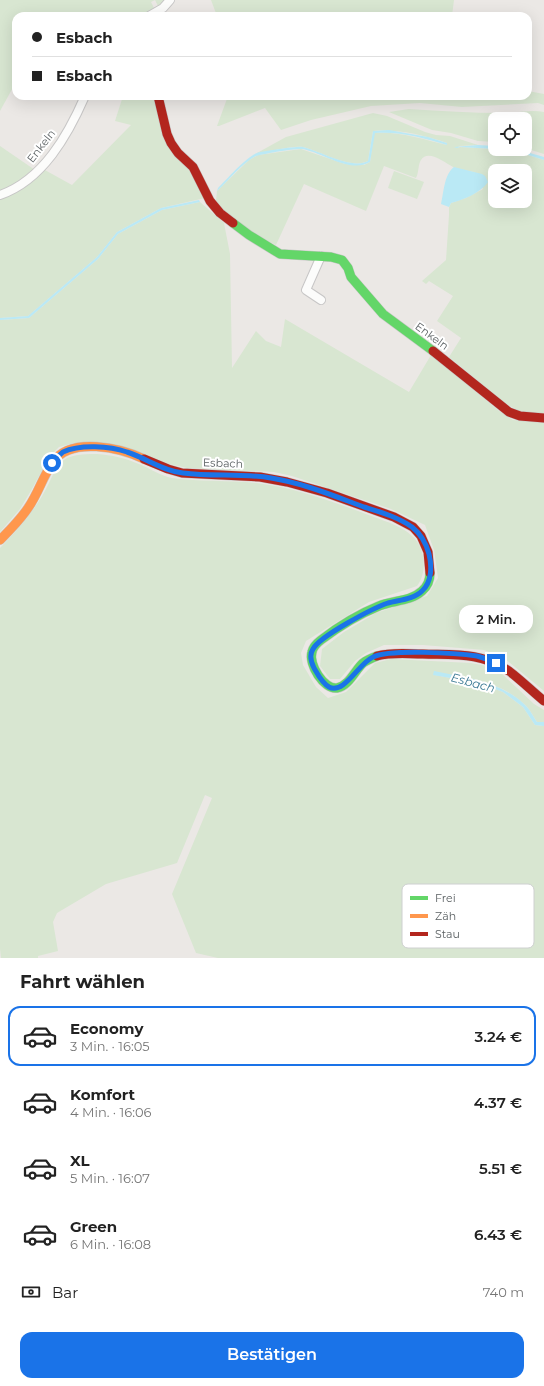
<!DOCTYPE html>
<html lang="de">
<meta charset="utf-8">
<style>
:root{--surface:#fff;--page:#f2f2f2;--text:#222;--muted:#767676;--line:#e0e0e0;--accent:#1a73e8}
body{margin:0;font-family:Montserrat,sans-serif;background:var(--page);color:var(--text);height:100vh;display:flex;flex-direction:column;font-size:15px;white-space:nowrap}
*{box-sizing:border-box;margin:0}
p{font-size:13px;color:var(--muted)}
.icon{flex:none;width:22px;height:22px;fill:none;stroke:currentColor;stroke-width:2;stroke-linecap:round;stroke-linejoin:round}
.map{position:relative;height:958px;overflow:hidden}
.side{display:flex;flex-direction:column;background:var(--surface);flex:1}
.side>*{flex:none}
.hud{position:absolute;left:12px;top:12px;width:520px;height:88px;border-radius:12px;box-shadow:0 4px 16px #0002;display:grid;align-content:center;height:88px;padding:0 20px;background:var(--surface)}
.tools{position:absolute;left:488px;top:112px;display:grid;gap:8px}
.tools a{display:grid;place-items:center;width:44px;height:44px;border-radius:8px;background:var(--surface);box-shadow:0 4px 16px #0002;font-size:20px}
.end{position:absolute;width:18px;height:18px;margin:-9px;border:5px solid #1a73e8;background:#fff;box-shadow:0 0 0 2px #fff}
.from{border-radius:50%}
.bubble{position:absolute;height:28px;border-radius:12px;background:var(--surface);box-shadow:0 4px 16px #0002;font-size:13px;font-weight:600;line-height:28px;text-align:center}
.hud b{display:flex;align-items:center;gap:14px;height:38px;font-size:15px}
.hud b+b{border-top:1px solid var(--line)}
.hud i{width:10px;height:10px;background:var(--text)}
ul{padding:0;list-style:none}
li{display:flex;align-items:center;gap:12px;height:60px;margin:0 8px 6px;padding:0 12px;border:2px solid transparent;border-radius:12px}
li div{flex:1}
li b{display:block;font-size:15px}
li em{font-style:normal;font-weight:600}
li.active{border-color:var(--accent)}
li>.icon{width:36px;height:36px;stroke-width:1.5}
h2{padding:0 20px;font-size:18px;line-height:48px}
.pay{display:flex;align-items:center;gap:10px;height:44px;padding:0 20px;font-size:15px}
.pay p{margin-inline-start:auto}
.primary-button{display:flex;gap:8px;margin-top:auto;padding:8px 20px}
.primary-button a{flex:1;height:46px;border-radius:12px;background:var(--accent);color:#fff;font-size:16px;font-weight:600;line-height:46px;text-align:center}
.map>svg:first-child{display:block}
.green{fill:#d8e6d1;fill-rule:evenodd}
.water{fill:#bae9f5}
.lines{fill:none;stroke-linecap:round;stroke-linejoin:round}
.street-casing{stroke:#c7c6c6;stroke-width:10}
.fast-casing{stroke:#c7c6c6;stroke-width:10}
.slow-casing{stroke:#c7c6c6;stroke-width:10}
.jam-casing{stroke:#c7c6c6;stroke-width:10}
.street{stroke:#fcfcfb;stroke-width:8}
.fast{stroke:#63d668;stroke-width:9}
.slow{stroke:#ff974d;stroke-width:9}
.jam{stroke:#b3261e;stroke-width:9}
.route{stroke:#1a73e8;stroke-width:5}
.labels{text-anchor:middle;stroke-width:4;stroke-linejoin:round;paint-order:stroke}
.street-label{font-size:11px;fill:#5b6163;stroke:#fff}
.water-label{font-size:12px;font-style:italic;fill:#3a7994;stroke:#fff}
.key{fill:#fff;stroke:#ced0d0;stroke-width:1}
.key-label{font-size:11px;fill:#5b6163}
</style>
<div class="map">
<svg width="544" height="958" viewBox="0 0 544 958">
<rect width="100%" height="100%" fill="#ebe8e5"/>
<g class="green">
<polygon points="0,0 165,0 158,6 155,0 151,2 154,8 141,16 16,16 16,82 0,111"/>
<polygon points="211,0 454,0 452,16 217,16"/>
<polygon points="528,91 544,94 544,105 538,103 462,107 420,103 371,106 311,120 281,130 265,108 219,126 217,126 228,96 528,96"/>
<polygon points="123,96 155,96 189,170 205,198 161,208 117,232 97,257 28,316 0,318 0,199 43,169 72,185 131,125 115,121"/>
<path d="M409,109C441,111 472,113 503,113C517,113 531,109 544,112V154L525,148V119H495V142L478,141L451,133L432,130L389,112Z"/>
<path d="M373,113L387,116L425,132L436,135L450,136L478,145L460,146L456,148L460,147L512,150L544,160V414L521,412L505,403L449,357L461,338L437,321L453,296L429,281L426,284L422,281L446,260L449,215V207L451,203L466,198L483,189L474,172C467,171 459,170 453,167C445,163 428,149 421,160C418,164 419,172 416,178L384,166L366,211L304,184L276,245C257,236 228,218 216,201L217,191L249,160L258,155L301,149L345,164L364,165L370,162L374,133C400,131 422,139 447,145V143C423,135 398,129 373,131L368,161C351,170 320,151 303,147C295,145 267,152 257,153L286,137ZM495,171H525V201H495Z"/>
<polygon points="0,146 35,170 18,183 0,192"/>
<polygon points="394,171 424,182 417,199 388,188"/>
<polygon points="200,202 224,223 230,254 232,368 256,331 266,341 281,347 285,319 409,392 431,355 499,411 513,420 544,423 544,691 504,658 484,650 423,645 384,645 366,653 355,661 340,679 330,679 320,666 322,649 344,632 376,613 427,596 438,578 434,550 425,525 391,509 292,476 274,472 187,468 74,443 59,447 49,457 32,489 20,509 0,532 0,320 29,318 98,259 118,234 162,210"/>
<path d="M97,454C112,455 125,458 139,464C149,468 161,476 172,478C200,482 229,480 257,483C297,488 337,503 374,517C387,522 402,526 412,536C425,547 428,572 417,586L369,602L306,641L301,653L303,665L316,687L328,698L346,692L375,663L391,659L471,663L487,666L500,672L534,704L544,710V722H537C533,716 529,708 524,704C498,680 467,678 434,675L479,683L503,692L523,707L535,725L544,726V958H218L196,953L172,894L212,798L205,795L177,863L106,884L57,913L53,922L58,951L38,956V958H1L0,949V548C19,529 37,508 49,483C53,475 57,463 67,458C76,454 88,454 97,454Z"/>
</g>
<g class="water">
<path d="M389,130L428,137L447,143V145C424,138 399,131 375,133L370,162C350,174 322,152 302,149C297,148 261,154 256,156C242,163 229,180 217,191L218,188C227,179 246,157 257,153C263,151 298,146 303,147C320,151 352,170 368,161L373,131Z"/>
<polygon points="478,145 495,146 495,149 460,147 457,148 454,147"/>
<polygon points="497,149 516,149 544,157 544,160 512,150"/>
<path d="M454,167L482,174L485,176L488,182C479,194 465,199 451,203L449,207L441,204C444,191 444,175 454,167Z"/>
<polygon points="199,200 200,202 162,210 118,234 98,259 29,318 0,320 0,318 28,316 97,257 117,232 161,208"/>
<path d="M434,671C466,678 499,681 524,704C529,708 533,716 537,722H544V726L535,725L523,707L503,692L479,683L433,675Z"/>
</g>
<g class="lines">
<g class="street-casing">
<g id="street">
<polyline points="149,16 163,8 170,0"/>
<path d="M0,195C43,180 68,135 85,96"/>
<polyline points="321,300 306,290 321,256"/>
</g>
</g>
<g class="fast-casing">
<g id="fast">
<polyline points="233,223 249,235 280,254 331,257 342,260 348,268 351,277 383,314 433,351"/>
<path d="M377,656C372,658 367,660 363,663C355,670 349,686 337,688C324,690 308,664 312,652C313,647 317,643 321,640C338,627 359,614 379,606C393,600 410,602 422,591C428,586 430,580 430,573"/>
</g>
</g>
<g class="slow-casing">
<path id="slow" d="M0,540C10,530 20,520 28,508C38,494 43,476 53,462C71,436 121,448 144,459"/>
</g>
<g class="jam-casing">
<g id="jam">
<polyline points="158,96 167,134 171,143 178,153 193,167 210,201 220,213 233,223"/>
<polyline points="433,351 509,412 520,416 544,418"/>
<polyline points="144,459 168,469 182,473 260,477 287,482 327,493 394,517 413,527 421,536 428,552 430,573"/>
<path d="M377,656C392,652 407,654 423,654C454,655 482,652 509,671C521,680 532,691 544,701"/>
</g>
</g>
<use href="#street" class="street"/>
<use href="#fast" class="fast"/>
<use href="#slow" class="slow"/>
<use href="#jam" class="jam"/>
</g>
<g class="lines">
<path class="route" d="M52,463C55,459 59,455 63,452C80,444 110,446 127,452C146,458 163,471 183,473C212,477 242,473 271,478C303,483 334,496 364,507C380,512 398,517 412,527C421,534 426,543 429,554C432,566 432,582 422,591C414,599 399,600 388,603C373,608 320,636 313,649C309,655 311,662 314,668C318,675 322,683 329,687C344,695 359,663 373,657C390,649 457,653 477,656C484,658 490,660 496,663"/>
</g>
<g class="labels">
<g class="street-label">
<text transform="translate(41 146) rotate(-52)" y="4">Enkeln</text>
<text transform="translate(432 336) rotate(36)" y="4">Enkeln</text>
<text transform="translate(223 463) rotate(2)" y="4">Esbach</text>
</g>
<g class="water-label">
<text transform="translate(473 683) rotate(15)" y="4">Esbach</text>
</g>
</g>
<rect x="402" y="884" width="132" height="64" rx="6" class="key"/>
<rect x="410" y="896" width="18" height="4" fill="#63d668"/>
<rect x="410" y="914" width="18" height="4" fill="#ff974d"/>
<rect x="410" y="932" width="18" height="4" fill="#b3261e"/>
<g class="key-label">
<text x="435" y="902">Frei</text>
<text x="435" y="920">Zäh</text>
<text x="435" y="938">Stau</text>
</g>
</svg>
<div class="tools">
<a><svg class="icon" aria-label="locate" viewBox="0 0 24 24"><circle cx="12" cy="12" r="6"/><path d="M12 2v4M12 18v4M2 12h4M18 12h4"/></svg></a>
<a><svg class="icon" aria-label="layers" viewBox="0 0 24 24"><path d="M12 4l9 5-9 5-9-5zM3 14l9 5 9-5"/></svg></a>
</div>
<i class="end from" style="left:52px;top:463px"></i>
<i class="end" style="left:496px;top:663px"></i>
<div class="bubble" style="left:459px;top:605px;width:74px">2 Min.</div>
<div class="hud">
<b><i class="from"></i>Esbach</b>
<b><i></i>Esbach</b>
</div>
</div>
<section class="side">
<h2>Fahrt wählen</h2>
<ul>
<li class="active"><svg class="icon" aria-label="car" viewBox="0 0 24 24"><path d="M5 17H2v-5l4-1 3-4h7l3 4 3 1v5h-3M9 17h6M6 11h13"/><circle cx="7" cy="17" r="2"/><circle cx="17" cy="17" r="2"/></svg><div><b>Economy</b><p>3 Min. · 16:05</p></div><em>3.24 €</em></li>
<li><svg class="icon" aria-label="car" viewBox="0 0 24 24"><path d="M5 17H2v-5l4-1 3-4h7l3 4 3 1v5h-3M9 17h6M6 11h13"/><circle cx="7" cy="17" r="2"/><circle cx="17" cy="17" r="2"/></svg><div><b>Komfort</b><p>4 Min. · 16:06</p></div><em>4.37 €</em></li>
<li><svg class="icon" aria-label="car" viewBox="0 0 24 24"><path d="M5 17H2v-5l4-1 3-4h7l3 4 3 1v5h-3M9 17h6M6 11h13"/><circle cx="7" cy="17" r="2"/><circle cx="17" cy="17" r="2"/></svg><div><b>XL</b><p>5 Min. · 16:07</p></div><em>5.51 €</em></li>
<li><svg class="icon" aria-label="car" viewBox="0 0 24 24"><path d="M5 17H2v-5l4-1 3-4h7l3 4 3 1v5h-3M9 17h6M6 11h13"/><circle cx="7" cy="17" r="2"/><circle cx="17" cy="17" r="2"/></svg><div><b>Green</b><p>6 Min. · 16:08</p></div><em>6.43 €</em></li>
</ul>
<div class="pay"><svg class="icon" aria-label="cash" viewBox="0 0 24 24"><path d="M3 7h18v10H3z"/><circle cx="12" cy="12" r="2"/></svg>Bar<p>740 m</p></div>
<div class="primary-button"><a>Bestätigen</a></div>
</section>
